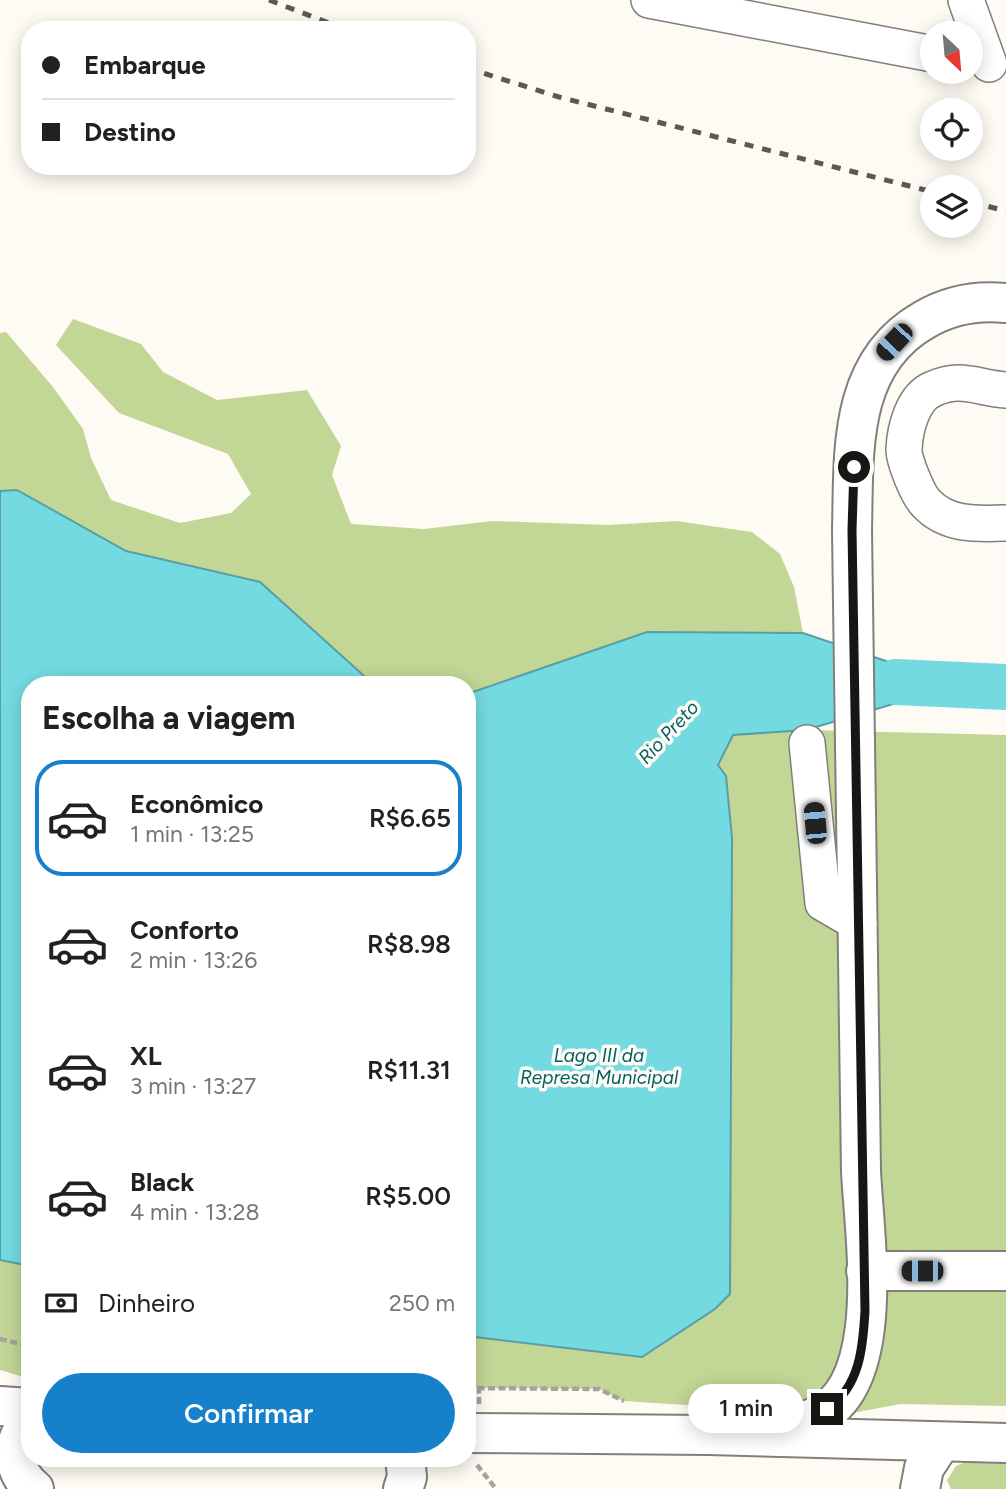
<!DOCTYPE html>
<html lang="pt">
<meta charset="utf-8">
<style>
:root{--surface:#fff;--page:#f6f6f6;--text:#202124;--muted:#757577;--line:#e0e0e0;--accent:#1780cb}
body{margin:0;font-family:Figtree,sans-serif;background:var(--page);color:var(--text);height:100vh;display:flex;flex-direction:column;font-size:26px;white-space:nowrap}
*{box-sizing:border-box;margin:0}
p{font-size:23px;color:var(--muted)}
.icon{flex:none;width:38px;height:38px;fill:none;stroke:currentColor;stroke-width:2;stroke-linecap:round;stroke-linejoin:round}
.map{position:relative;flex:1;overflow:hidden}
.side{position:absolute;left:21px;top:676px;width:455px;height:791px;display:flex;flex-direction:column;background:var(--surface);border-radius:28px;box-shadow:0 4px 18px #0003}
.side>*{flex:none}
.top-card{position:absolute;left:21px;top:21px;width:455px;height:154px;border-radius:28px;box-shadow:0 4px 18px #0003;display:grid;align-content:center;height:154px;padding:0 21px;background:var(--surface)}
.needle{width:46px;rotate:154deg}
.tools{position:absolute;left:920px;top:21px;display:grid;gap:14px}
.tools a{display:grid;place-items:center;width:63px;height:63px;border-radius:50%;background:var(--surface);box-shadow:0 4px 18px #0003;font-size:35px}
.end{position:absolute;width:32px;height:32px;margin:-16px;border:9px solid #171613;background:#fff;box-shadow:0 0 0 4px #fff}
.from{border-radius:50%}
.bubble{position:absolute;height:49px;border-radius:24px;background:var(--surface);box-shadow:0 4px 18px #0003;font-size:23px;font-weight:600;line-height:49px;text-align:center}
.car{position:absolute;width:21px;height:42px;margin:-21px -10px;border-radius:9px;box-shadow:0 0 5px 2px #0007;background:linear-gradient(#222 24%,#8ab4d8 0 40%,#222 0 76%,#8ab4d8 0 86%,#222 0)}
.top-card b{display:flex;align-items:center;gap:24px;height:66px;font-size:26px}
.top-card b+b{border-top:2px solid var(--line)}
.top-card i{width:18px;height:18px;background:var(--text)}
ul{padding:0;list-style:none}
li{display:flex;align-items:center;gap:21px;height:116px;margin:0 14px 10px;padding:0 7px;border:4px solid transparent;border-radius:28px}
li div{flex:1}
li b{display:block;font-size:26px}
li em{font-style:normal;font-weight:600}
li.current{border-color:var(--accent)}
li>.icon{width:63px;height:63px;stroke-width:1.5}
h2{padding:0 21px;font-size:32px;line-height:84px}
.pay{display:flex;align-items:center;gap:18px;height:77px;padding:0 21px;font-size:26px}
.pay p{margin-inline-start:auto}
.primary-button{display:flex;gap:14px;margin-top:auto;padding:14px 21px}
.primary-button a{flex:1;height:80px;border-radius:42px;background:var(--accent);color:#fff;font-size:28px;font-weight:600;line-height:80px;text-align:center}
.map>svg:first-child{display:block}
.green{fill:#c2d695}
.water{fill:#74dae1;stroke:#589fa3;stroke-width:2}
.lines{fill:none;stroke-linecap:round;stroke-linejoin:round}
.river{stroke:#74dae1;stroke-width:46}
.minor-casing{stroke:#817f79;stroke-width:38}
.major-casing{stroke:#817f79;stroke-width:42}
.path{stroke:#a4a39d;stroke-width:4.5;stroke-dasharray:7 3.5;stroke-linecap:butt}
.minor{stroke:#fff;stroke-width:35}
.major{stroke:#fff;stroke-width:38}
.rail{stroke:#5a5954;stroke-width:5;stroke-dasharray:9 9;stroke-linecap:butt}
.route{stroke:#171613;stroke-width:9}
.labels{text-anchor:middle;stroke-width:7;stroke-linejoin:round;paint-order:stroke}
.water-label{font-size:19px;font-style:italic;fill:#005f64;stroke:#fdfbf3}
</style>
<div class="map">
<svg width="1006" height="1489" viewBox="0 0 1006 1489">
<rect width="100%" height="100%" fill="#fdfbf3"/>
<g class="green">
<polygon points="73,319 141,344 163,372 217,400 307,390 341,446 332,475 351,524 424,529 492,521 609,525 676,521 752,532 780,554 794,587 803,633 647,632 467,694 467,684 373,684 260,582 126,551 17,490 0,491 0,333 6,332 53,387 83,429 91,458 111,500 180,523 231,513 251,494 228,454 119,413 56,345"/>
<polygon points="806,730 1006,735 1006,1406 900,1404 858,1412 829,1414 623,1401 599,1389 467,1388 467,1336 642,1357 730,1294 732,839 726,776 718,765 733,735"/>
<polygon points="0,1260 30,1266 30,1379 0,1370"/>
<polygon points="963,1463 1006,1463 1006,1489 951,1489 947,1480 956,1466"/>
</g>
<g class="water">
<polygon points="17,490 126,551 260,582 373,684 30,684 30,1266 0,1260 0,491"/>
<polygon points="647,632 803,633 957,685 806,730 733,735 718,765 726,776 732,838 730,1294 715,1309 642,1357 467,1336 467,694"/>
</g>
<g class="lines">
<polyline class="river" points="896,682 1006,687"/>
<g class="minor-casing">
<g id="minor">
<polyline points="649,0 933,54"/>
<polyline points="966,0 989,64"/>
<path d="M1006,390C978,388 961,376 933,389C913,397 905,428 904,449C903,459 918,495 926,503C947,526 978,524 1006,523"/>
<polyline points="807,743 823,903 859,924"/>
</g>
</g>
<g class="major-casing">
<g id="major">
<polyline points="866,1271 1006,1271"/>
<polyline points="0,1406 30,1408"/>
<path d="M30,1422C10,1442 12,1472 34,1489"/>
<polyline points="467,1433 708,1435 1006,1443"/>
<path d="M708,1435C723,1431 739,1426 755,1424C773,1422 795,1425 813,1418C889,1389 864,1236 861,1171L852,530C854,453 847,364 924,320C949,305 977,300 1006,303"/>
<polyline points="403,1489 407,1477 405,1458"/>
<polyline points="920,1489 924,1468 941,1442"/>
</g>
</g>
<g class="path">
<polyline points="0,1339 30,1346"/>
<polyline points="467,1388 599,1389 624,1401"/>
<polyline points="479,1404 479,1388"/>
<polyline points="477,1465 496,1489"/>
</g>
<use href="#minor" class="minor"/>
<use href="#major" class="major"/>
<g class="rail">
<polyline points="269,0 347,30"/>
<polyline points="467,68 559,97 933,192"/>
<polyline points="971,202 1006,211"/>
</g>
</g>
<g class="lines">
<path class="route" d="M827,1409C860,1387 863,1347 865,1311L852,530L854,467"/>
</g>
<g class="labels">
<g class="water-label">
<text transform="translate(668 732) rotate(-47)" y="7">Rio Preto</text>
<text x="599" y="1062">Lago III da<tspan x="599" dy="22">Represa Municipal</tspan></text>
</g>
</g>
</svg>
<div class="tools">
<a><svg class="needle" viewBox="-14 -14 28 28"><path d="M0-13l5 13h-10z" fill="#e53935"/><path d="M0 13l5-13h-10z" fill="#757577"/></svg></a>
<a><svg class="icon" aria-label="locate" viewBox="0 0 24 24"><circle cx="12" cy="12" r="6"/><path d="M12 2v4M12 18v4M2 12h4M18 12h4"/></svg></a>
<a><svg class="icon" aria-label="layers" viewBox="0 0 24 24"><path d="M12 4l9 5-9 5-9-5zM3 14l9 5 9-5"/></svg></a>
</div>
<i class="end from" style="left:854px;top:467px"></i>
<i class="end" style="left:827px;top:1409px"></i>
<div class="bubble" style="left:688px;top:1384px;width:116px">1 min</div>
<i class="car" style="left:894px;top:342px;rotate:223deg"></i>
<i class="car" style="left:815px;top:823px;rotate:355deg"></i>
<i class="car" style="left:922px;top:1271px;rotate:270deg"></i>
<div class="top-card">
<b><i class="from"></i>Embarque</b>
<b><i></i>Destino</b>
</div>
<section class="side">
<h2>Escolha a viagem</h2>
<ul>
<li class="current"><svg class="icon" aria-label="car" viewBox="0 0 24 24"><path d="M5 17H2v-5l4-1 3-4h7l3 4 3 1v5h-3M9 17h6M6 11h13"/><circle cx="7" cy="17" r="2"/><circle cx="17" cy="17" r="2"/></svg><div><b>Econômico</b><p>1 min · 13:25</p></div><em>R$6.65</em></li>
<li><svg class="icon" aria-label="car" viewBox="0 0 24 24"><path d="M5 17H2v-5l4-1 3-4h7l3 4 3 1v5h-3M9 17h6M6 11h13"/><circle cx="7" cy="17" r="2"/><circle cx="17" cy="17" r="2"/></svg><div><b>Conforto</b><p>2 min · 13:26</p></div><em>R$8.98</em></li>
<li><svg class="icon" aria-label="car" viewBox="0 0 24 24"><path d="M5 17H2v-5l4-1 3-4h7l3 4 3 1v5h-3M9 17h6M6 11h13"/><circle cx="7" cy="17" r="2"/><circle cx="17" cy="17" r="2"/></svg><div><b>XL</b><p>3 min · 13:27</p></div><em>R$11.31</em></li>
<li><svg class="icon" aria-label="car" viewBox="0 0 24 24"><path d="M5 17H2v-5l4-1 3-4h7l3 4 3 1v5h-3M9 17h6M6 11h13"/><circle cx="7" cy="17" r="2"/><circle cx="17" cy="17" r="2"/></svg><div><b>Black</b><p>4 min · 13:28</p></div><em>R$5.00</em></li>
</ul>
<div class="pay"><svg class="icon" aria-label="cash" viewBox="0 0 24 24"><path d="M3 7h18v10H3z"/><circle cx="12" cy="12" r="2"/></svg>Dinheiro<p>250 m</p></div>
<div class="primary-button"><a>Confirmar</a></div>
</section>
</div>
